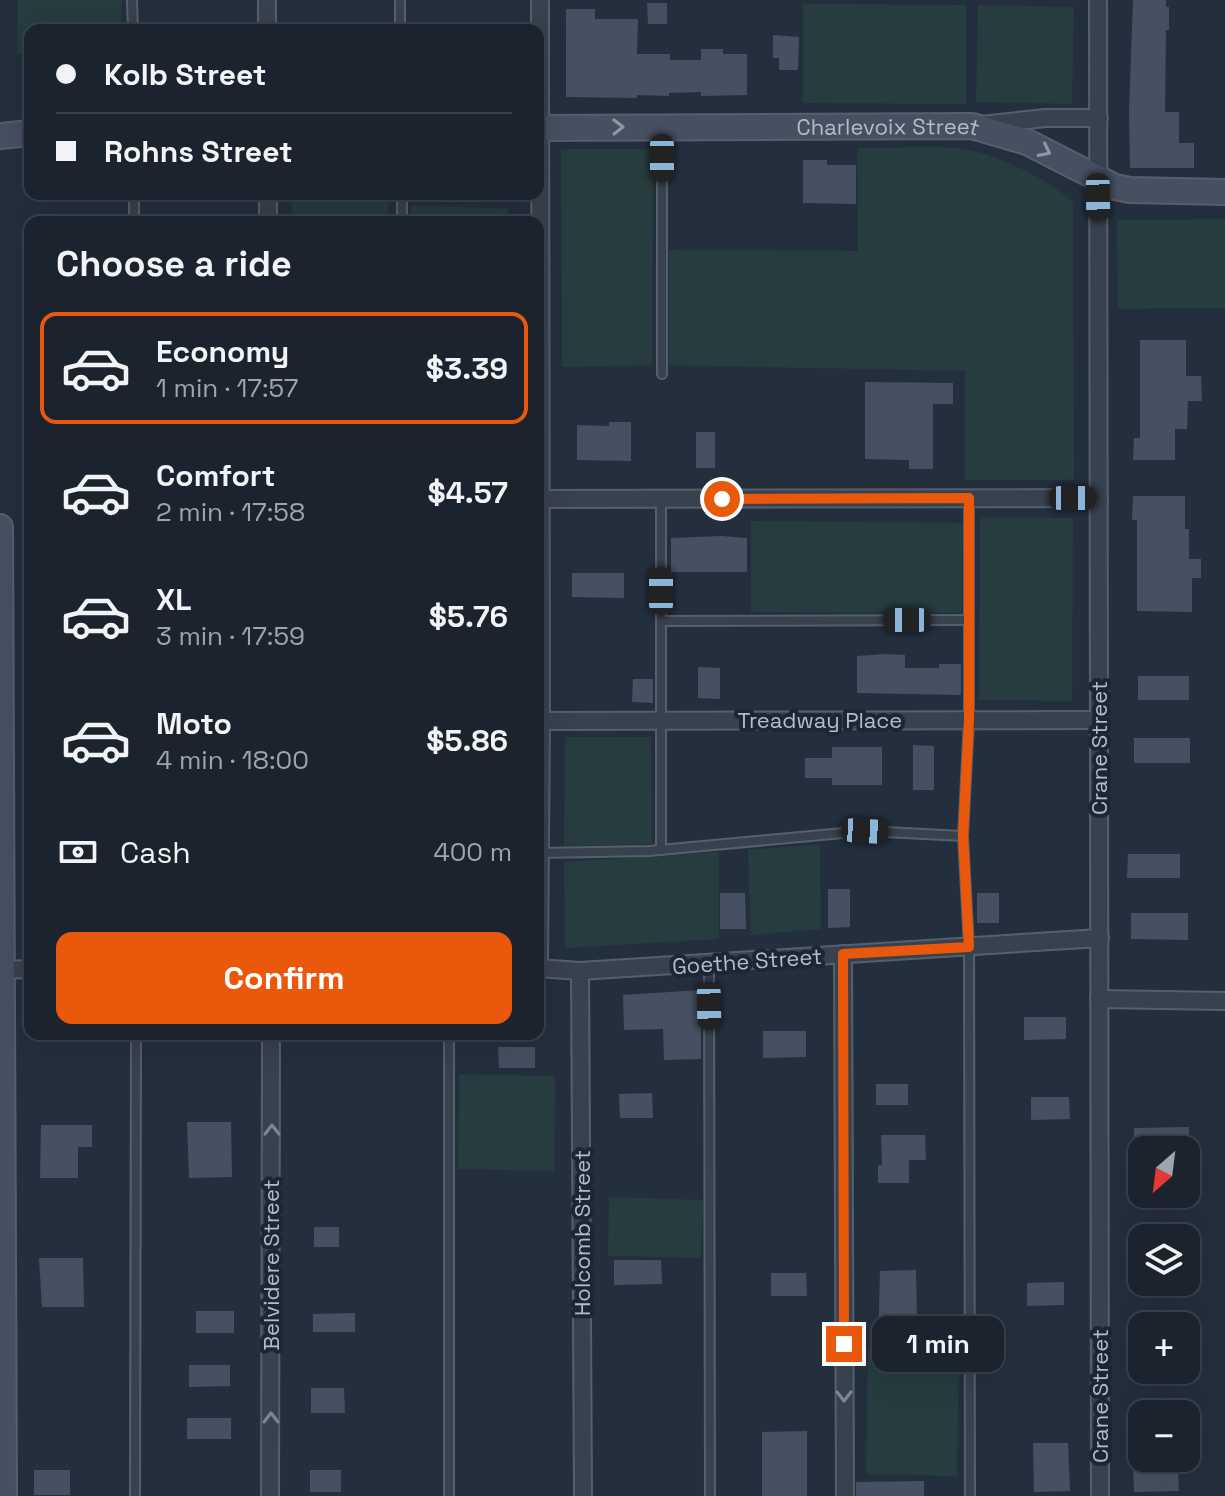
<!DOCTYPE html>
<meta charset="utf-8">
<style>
:root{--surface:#1b232e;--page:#242b36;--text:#f1f3f6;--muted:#a0a4aa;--line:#39404a;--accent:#ea580c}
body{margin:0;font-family:"Space Grotesk",sans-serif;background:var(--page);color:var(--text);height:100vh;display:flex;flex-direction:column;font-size:30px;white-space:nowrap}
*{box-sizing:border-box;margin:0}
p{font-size:26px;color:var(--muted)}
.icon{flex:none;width:44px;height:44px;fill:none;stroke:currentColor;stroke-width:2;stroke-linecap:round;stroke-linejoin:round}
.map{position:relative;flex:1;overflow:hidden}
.sheet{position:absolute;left:24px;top:216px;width:520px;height:824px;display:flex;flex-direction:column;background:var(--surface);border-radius:16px;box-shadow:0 8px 32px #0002,0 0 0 2px var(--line)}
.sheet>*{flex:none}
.hud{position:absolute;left:24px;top:24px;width:520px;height:176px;border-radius:16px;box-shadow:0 8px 32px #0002,0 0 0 2px var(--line);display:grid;align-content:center;height:176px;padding:0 32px;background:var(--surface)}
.needle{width:52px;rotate:208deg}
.fabs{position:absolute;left:1128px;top:1136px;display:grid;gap:16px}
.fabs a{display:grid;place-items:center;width:72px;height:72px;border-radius:16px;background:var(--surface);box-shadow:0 8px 32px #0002,0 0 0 2px var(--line);font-size:40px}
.end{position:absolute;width:36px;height:36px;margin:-18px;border:10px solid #ea580c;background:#fff;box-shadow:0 0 0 4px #fff}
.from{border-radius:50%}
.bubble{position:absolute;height:56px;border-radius:16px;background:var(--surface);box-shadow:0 8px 32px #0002,0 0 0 2px var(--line);font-size:26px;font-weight:700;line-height:56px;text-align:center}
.car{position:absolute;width:24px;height:48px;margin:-24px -12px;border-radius:10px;box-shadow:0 0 6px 2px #0007;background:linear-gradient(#222 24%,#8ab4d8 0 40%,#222 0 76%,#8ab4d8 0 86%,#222 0)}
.hud b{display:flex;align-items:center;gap:28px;height:76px;font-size:30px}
.hud b+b{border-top:2px solid var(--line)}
.hud i{width:20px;height:20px;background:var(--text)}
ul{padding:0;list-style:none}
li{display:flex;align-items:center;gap:24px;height:112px;margin:0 16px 12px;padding:0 16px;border:4px solid transparent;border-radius:16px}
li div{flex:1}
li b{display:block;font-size:30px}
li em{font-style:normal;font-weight:700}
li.selected{border-color:var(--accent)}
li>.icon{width:72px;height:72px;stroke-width:1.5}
h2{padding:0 32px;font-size:36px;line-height:96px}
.pay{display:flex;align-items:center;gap:20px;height:88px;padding:0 32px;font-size:30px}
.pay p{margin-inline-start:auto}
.action{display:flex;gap:16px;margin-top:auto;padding:16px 32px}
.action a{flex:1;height:92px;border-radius:16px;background:var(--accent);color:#fff;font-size:32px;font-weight:700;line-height:92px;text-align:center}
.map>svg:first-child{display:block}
.green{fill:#263c3f}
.building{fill:#455162}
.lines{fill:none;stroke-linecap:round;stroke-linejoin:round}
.lane-casing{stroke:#565f6c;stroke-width:12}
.street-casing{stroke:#565f6c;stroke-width:20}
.secondary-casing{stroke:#565f6c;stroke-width:28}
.lane{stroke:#38414e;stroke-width:8}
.street{stroke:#38414e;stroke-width:16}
.secondary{stroke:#465061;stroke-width:24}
.oneway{stroke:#8e96a5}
.oneway2{stroke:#7c8592}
.route{stroke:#ea580c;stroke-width:10}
.labels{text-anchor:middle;stroke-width:8;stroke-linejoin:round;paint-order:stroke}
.street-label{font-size:22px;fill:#b4bcc9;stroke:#1d2633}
</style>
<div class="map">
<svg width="1225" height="1496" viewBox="0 0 1225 1496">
<rect width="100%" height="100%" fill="#242f3e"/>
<g class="green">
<polygon points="18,0 122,0 121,30 30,30 30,54 17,54"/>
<polygon points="803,4 966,5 966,104 803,103"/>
<polygon points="978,5 1074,7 1072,104 976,102"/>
<path d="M857,148C890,148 924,146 957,148C990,151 1051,179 1073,203L1074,480H965V371L669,365V250L858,251Z"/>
<polygon points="561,149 653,149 652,365 562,367"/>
<polygon points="388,195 388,222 292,222 292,196"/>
<polygon points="411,206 508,208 508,222 411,222"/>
<polygon points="1225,219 1225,308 1118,309 1117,220"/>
<polygon points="980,517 1073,518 1072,701 979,700"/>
<polygon points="751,521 963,523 962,613 751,612"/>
<polygon points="565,737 651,737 652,844 564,846"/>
<polygon points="820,844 821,929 751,935 748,850"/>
<polygon points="719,852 719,939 565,948 564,862"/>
<polygon points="459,1074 555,1076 554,1171 458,1169"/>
<polygon points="609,1197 703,1200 701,1258 608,1256"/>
<polygon points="868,1348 959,1349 957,1476 866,1474"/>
</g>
<g class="building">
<polygon points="1133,0 1166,0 1166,7 1169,7 1169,30 1166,30 1165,112 1179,112 1179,143 1194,143 1194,168 1130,168 1129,111"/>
<polygon points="647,3 667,3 667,24 648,24"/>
<polygon points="566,9 595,9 595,19 638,19 637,54 670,54 670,60 701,60 701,49 723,49 723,54 747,54 747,95 701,96 701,92 669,93 669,96 637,95 637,98 566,97"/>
<polygon points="773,35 799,37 798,70 779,70 779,58 773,58"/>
<polygon points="803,160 827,160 827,165 856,165 856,204 803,203"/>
<polygon points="1140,340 1186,340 1186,376 1201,376 1202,401 1188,401 1187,429 1175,429 1175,460 1133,460 1134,438 1140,438"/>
<polygon points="865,382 953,383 953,404 933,404 933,469 909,469 909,460 865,459"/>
<polygon points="609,422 631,422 631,461 577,460 577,425 609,426"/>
<rect x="696" y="432" width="19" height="36"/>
<polygon points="1133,496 1185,496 1185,529 1189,529 1189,559 1201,559 1201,578 1192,578 1192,612 1137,611 1137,520 1132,520"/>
<polygon points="721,536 747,538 747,572 671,572 671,538"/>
<polygon points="572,573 624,573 624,598 572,597"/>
<polygon points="886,654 905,655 905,668 939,668 939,664 961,664 961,695 857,693 857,656"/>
<polygon points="698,667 720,668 720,699 698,698"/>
<rect x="1138" y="676" width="51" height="24"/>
<polygon points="633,679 653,679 653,703 632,702"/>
<rect x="1134" y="738" width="56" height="25"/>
<polygon points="913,745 934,746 934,790 913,790"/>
<polygon points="832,747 882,747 882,785 832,785 832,778 805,778 805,758 832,758"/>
<polygon points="1128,854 1180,854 1180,878 1127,878"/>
<polygon points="828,889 850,889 850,927 828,928"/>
<polygon points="720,893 745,893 746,929 720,929"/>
<rect x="977" y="893" width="22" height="30"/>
<polygon points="1131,913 1188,913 1188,940 1131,939"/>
<polygon points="701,990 701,1059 664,1060 663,1029 624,1030 623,995"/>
<polygon points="1024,1017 1066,1017 1066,1039 1024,1040"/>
<polygon points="763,1031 806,1031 806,1057 763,1058"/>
<polygon points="498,1047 535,1047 535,1068 499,1068"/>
<rect x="876" y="1084" width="32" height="21"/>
<polygon points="652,1093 653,1118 620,1118 619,1094"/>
<polygon points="1031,1097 1069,1097 1070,1119 1031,1120"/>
<polygon points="187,1122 231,1122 232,1177 189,1178"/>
<polygon points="41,1125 92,1125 92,1147 78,1147 78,1178 40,1178"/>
<polygon points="1189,1127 1189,1150 1134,1150 1134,1128"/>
<polygon points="881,1135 925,1135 926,1160 909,1160 909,1183 878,1183 878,1165 882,1165"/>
<rect x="314" y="1227" width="25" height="20"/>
<polygon points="39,1258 83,1258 84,1307 42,1307"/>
<polygon points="614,1260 661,1260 662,1284 614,1285"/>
<polygon points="916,1270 917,1320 920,1320 920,1343 878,1344 880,1271"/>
<polygon points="771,1273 806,1273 807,1296 771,1296"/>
<polygon points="1064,1282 1064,1305 1027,1306 1027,1283"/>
<rect x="196" y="1311" width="38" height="22"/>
<polygon points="355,1313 355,1332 313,1332 313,1314"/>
<polygon points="189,1365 230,1365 230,1386 189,1387"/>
<polygon points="311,1388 344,1388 345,1413 311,1413"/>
<rect x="187" y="1418" width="44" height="21"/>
<polygon points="807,1431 807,1496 762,1496 762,1432"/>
<polygon points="1033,1443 1068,1443 1070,1491 1034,1492"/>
<polygon points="1133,1467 1178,1467 1179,1491 1134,1492"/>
<rect x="34" y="1470" width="36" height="25"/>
<rect x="310" y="1470" width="31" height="22"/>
<polygon points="924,1481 924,1496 856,1496 856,1482"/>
</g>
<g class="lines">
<g class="lane-casing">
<g id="lane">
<polyline points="132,0 133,30"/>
<polyline points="400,0 400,30"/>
<polyline points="662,132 662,374"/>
<polyline points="134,194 134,222"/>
<polyline points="402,194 402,222"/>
<polyline points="969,498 969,720 963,836 969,947 970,1496"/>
<polyline points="661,499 661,850"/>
<polyline points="661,621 969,620"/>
<polyline points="540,853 649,851 865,831 963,836"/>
<polyline points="709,963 710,1496"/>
<polyline points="449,1034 449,1496"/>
<polyline points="135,1496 136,1034"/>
</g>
</g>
<g class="street-casing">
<g id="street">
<polyline points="267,0 267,30"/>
<polyline points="1098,0 1100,1496"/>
<polyline points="981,125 1045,118 1099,118"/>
<polyline points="268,194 268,222"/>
<polyline points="541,499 1099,498"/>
<polyline points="541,721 1099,720"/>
<polyline points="843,954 845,1496"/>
<polyline points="538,968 580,971 1100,938"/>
<polyline points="539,968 541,721 540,0"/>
<polyline points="2,970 30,969"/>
<polyline points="580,971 583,1496"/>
<polyline points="1099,999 1225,1001"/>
<polyline points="270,1496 271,1034"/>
</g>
</g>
<g class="secondary-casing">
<g id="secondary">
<path id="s1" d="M538,128L972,126L1027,142L1115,187L1130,190L1225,192"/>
<polyline points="0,136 30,133"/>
<polyline points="0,527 4,1496"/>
</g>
</g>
<use href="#lane" class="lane"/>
<use href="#street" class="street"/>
<use href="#secondary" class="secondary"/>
</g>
<defs><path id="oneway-chevron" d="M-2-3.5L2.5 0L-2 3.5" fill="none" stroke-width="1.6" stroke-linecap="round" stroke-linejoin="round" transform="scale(2)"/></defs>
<g class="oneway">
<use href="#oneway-chevron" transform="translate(618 127)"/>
<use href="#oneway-chevron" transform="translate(1045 151) rotate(27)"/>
</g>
<g class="oneway2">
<use href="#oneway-chevron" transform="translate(272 1130) rotate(-90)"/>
<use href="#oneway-chevron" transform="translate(844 1396) rotate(90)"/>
<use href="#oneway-chevron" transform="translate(271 1418) rotate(-90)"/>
</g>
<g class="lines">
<polyline class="route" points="722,499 969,498 969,720 963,836 969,947 843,954 844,1344"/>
</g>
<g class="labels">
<g class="street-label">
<text dy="8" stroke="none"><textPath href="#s1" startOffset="350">Charlevoix Street</textPath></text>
<text x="820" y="728">Treadway Place</text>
<text transform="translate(1099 748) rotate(-90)" y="8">Crane Street</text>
<text transform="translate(747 961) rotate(-4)" y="8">Goethe Street</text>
<text transform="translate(582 1233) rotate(-90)" y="8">Holcomb Street</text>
<text transform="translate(271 1265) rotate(-90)" y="8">Belvidere Street</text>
<text transform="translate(1100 1396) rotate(-90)" y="8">Crane Street</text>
</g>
</g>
</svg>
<div class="fabs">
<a><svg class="needle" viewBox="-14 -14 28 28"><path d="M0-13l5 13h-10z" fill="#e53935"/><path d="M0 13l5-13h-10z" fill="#a0a4aa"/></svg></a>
<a><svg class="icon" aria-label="layers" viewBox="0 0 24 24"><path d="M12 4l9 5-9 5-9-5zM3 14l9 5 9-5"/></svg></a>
<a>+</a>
<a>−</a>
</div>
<i class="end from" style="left:722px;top:499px"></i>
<i class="end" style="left:844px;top:1344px"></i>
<div class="bubble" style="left:872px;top:1316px;width:132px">1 min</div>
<i class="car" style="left:662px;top:158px;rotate:180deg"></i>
<i class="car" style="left:1098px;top:197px;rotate:179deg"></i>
<i class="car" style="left:1073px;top:498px;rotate:90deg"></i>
<i class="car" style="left:661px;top:591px;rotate:0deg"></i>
<i class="car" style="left:907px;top:620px;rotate:270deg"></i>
<i class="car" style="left:865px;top:831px;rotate:93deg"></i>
<i class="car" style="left:709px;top:1006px;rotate:179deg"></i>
<div class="hud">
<b><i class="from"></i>Kolb Street</b>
<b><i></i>Rohns Street</b>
</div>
<section class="sheet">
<h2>Choose a ride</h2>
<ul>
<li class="selected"><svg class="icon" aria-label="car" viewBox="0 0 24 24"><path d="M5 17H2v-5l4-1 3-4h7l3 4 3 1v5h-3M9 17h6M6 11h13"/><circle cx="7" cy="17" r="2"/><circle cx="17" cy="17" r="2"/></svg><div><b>Economy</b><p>1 min · 17:57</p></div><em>$3.39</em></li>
<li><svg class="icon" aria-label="car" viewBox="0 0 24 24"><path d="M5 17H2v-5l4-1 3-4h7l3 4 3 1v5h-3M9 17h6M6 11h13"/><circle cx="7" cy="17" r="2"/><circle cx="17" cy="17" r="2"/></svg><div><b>Comfort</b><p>2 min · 17:58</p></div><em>$4.57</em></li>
<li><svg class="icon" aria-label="car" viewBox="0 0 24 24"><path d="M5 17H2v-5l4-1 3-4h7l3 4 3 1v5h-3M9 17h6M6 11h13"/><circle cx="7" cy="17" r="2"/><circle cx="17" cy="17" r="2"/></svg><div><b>XL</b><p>3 min · 17:59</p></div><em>$5.76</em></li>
<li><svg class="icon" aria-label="car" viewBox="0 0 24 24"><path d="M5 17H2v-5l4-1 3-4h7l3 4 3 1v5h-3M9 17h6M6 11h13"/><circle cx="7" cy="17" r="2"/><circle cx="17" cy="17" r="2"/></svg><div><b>Moto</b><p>4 min · 18:00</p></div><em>$5.86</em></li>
</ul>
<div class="pay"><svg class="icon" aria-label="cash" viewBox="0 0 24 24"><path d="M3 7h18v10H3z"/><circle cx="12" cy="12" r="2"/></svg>Cash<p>400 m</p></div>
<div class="action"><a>Confirm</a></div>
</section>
</div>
